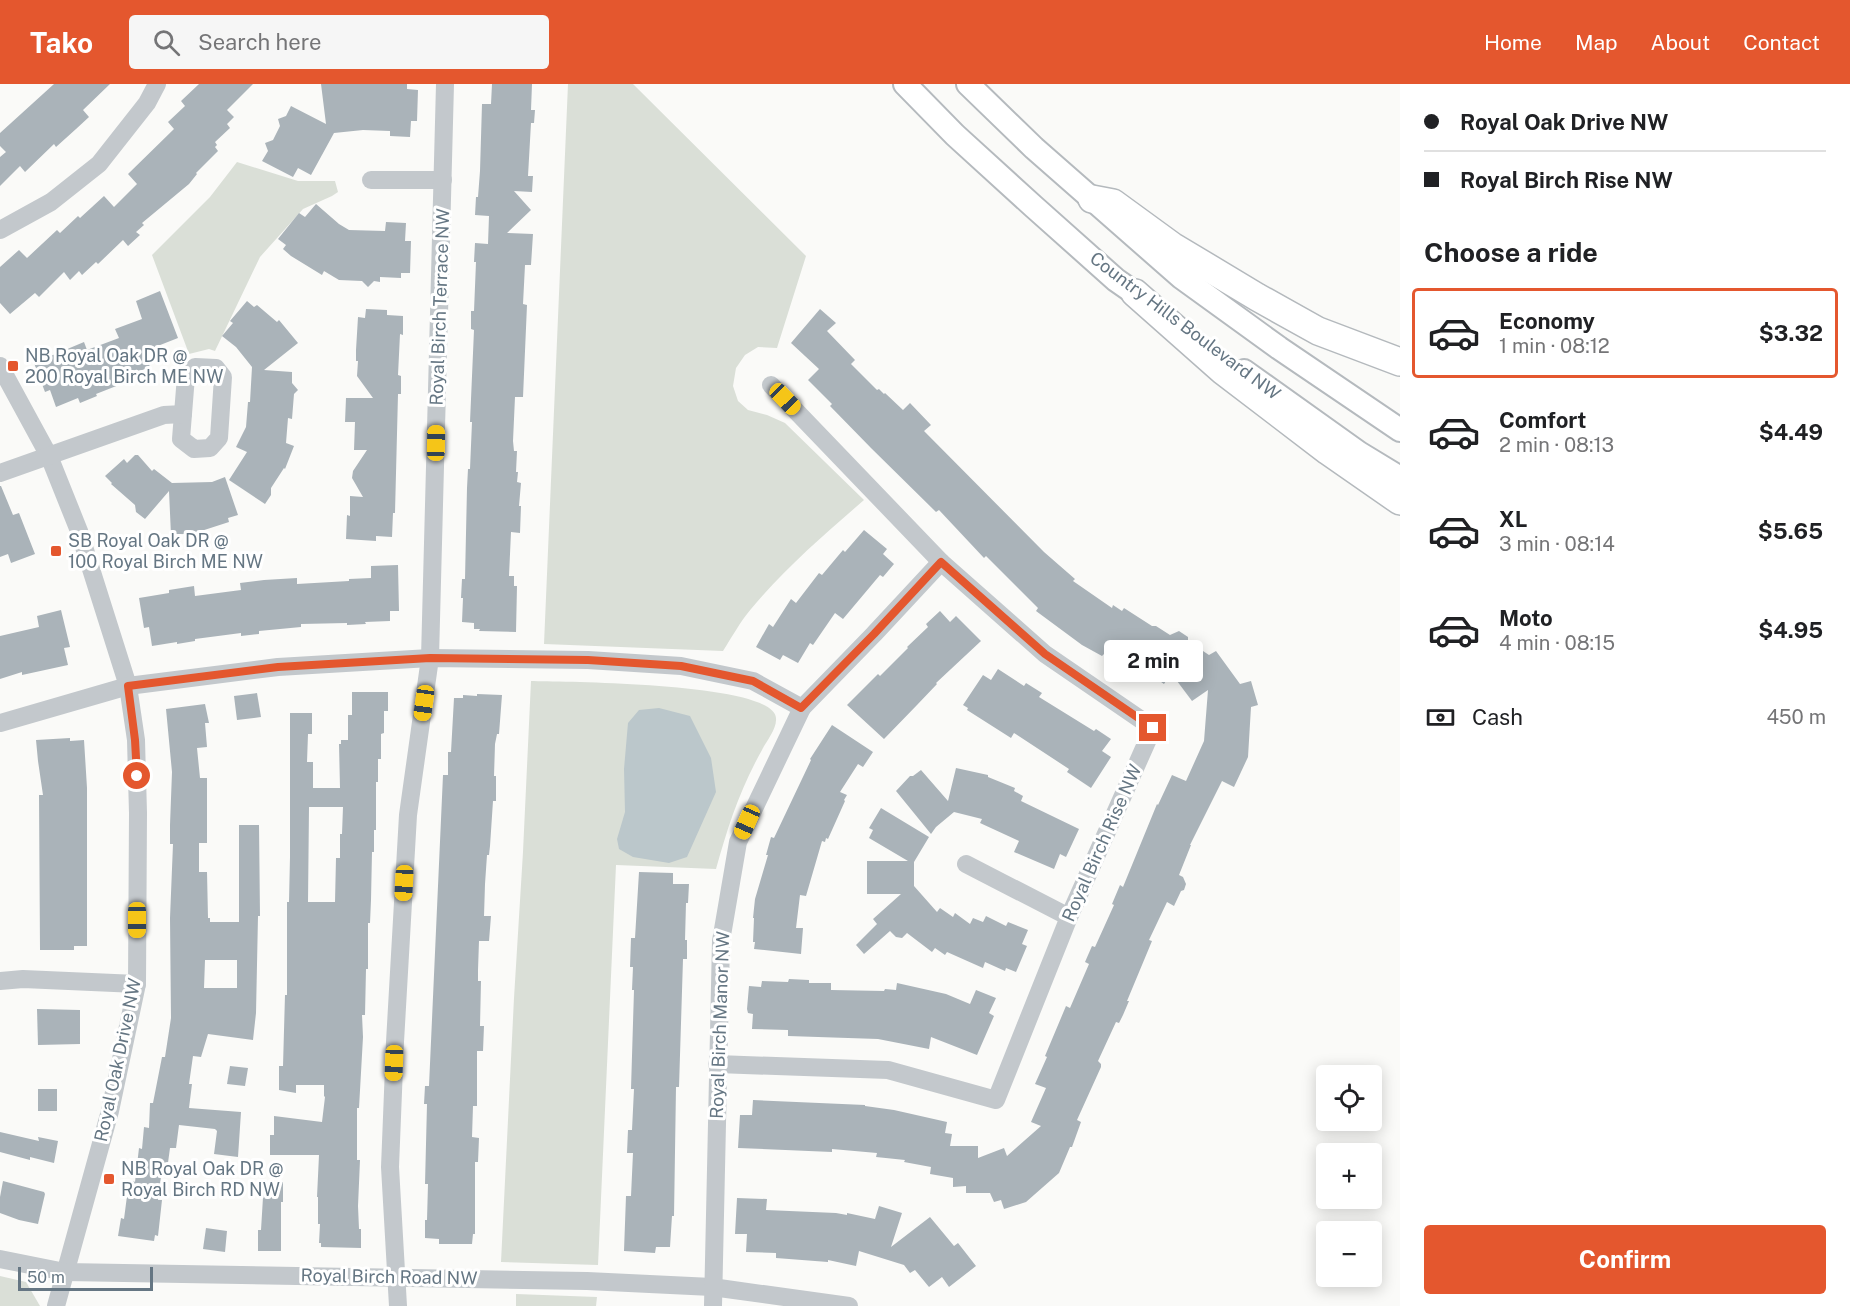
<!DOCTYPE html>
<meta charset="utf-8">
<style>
:root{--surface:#fff;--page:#f6f6f6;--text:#202124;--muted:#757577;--line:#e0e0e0;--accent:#e4572e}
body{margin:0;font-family:"Public Sans",sans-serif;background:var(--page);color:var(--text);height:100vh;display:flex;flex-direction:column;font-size:22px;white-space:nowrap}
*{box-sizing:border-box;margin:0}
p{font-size:20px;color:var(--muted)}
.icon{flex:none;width:33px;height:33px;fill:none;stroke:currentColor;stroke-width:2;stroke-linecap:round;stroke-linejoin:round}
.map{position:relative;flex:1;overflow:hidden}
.panel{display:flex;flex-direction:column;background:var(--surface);width:450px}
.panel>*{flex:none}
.banner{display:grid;align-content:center;height:132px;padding:0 24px;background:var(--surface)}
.controls{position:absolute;left:1316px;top:981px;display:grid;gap:12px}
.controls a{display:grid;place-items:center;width:66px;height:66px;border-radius:6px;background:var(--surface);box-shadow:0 3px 15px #0003;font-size:30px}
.scale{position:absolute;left:18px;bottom:15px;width:135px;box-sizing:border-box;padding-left:6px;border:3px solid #657683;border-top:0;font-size:16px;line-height:21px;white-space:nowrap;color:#657683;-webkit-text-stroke:4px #fff;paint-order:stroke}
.end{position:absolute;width:27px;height:27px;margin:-14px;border:8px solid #e4572e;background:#fff;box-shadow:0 0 0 3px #fff}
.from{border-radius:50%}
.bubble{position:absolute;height:42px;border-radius:6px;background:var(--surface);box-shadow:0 3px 15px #0003;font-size:20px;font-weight:700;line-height:42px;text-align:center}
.car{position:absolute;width:18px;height:36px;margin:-18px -9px;border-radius:8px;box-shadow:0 0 4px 2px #0007;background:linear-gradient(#f5c518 24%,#345 0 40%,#f5c518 0 76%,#345 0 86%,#f5c518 0)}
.banner b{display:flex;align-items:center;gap:21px;height:57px;font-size:22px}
.banner b+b{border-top:2px solid var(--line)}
.banner i{width:15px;height:15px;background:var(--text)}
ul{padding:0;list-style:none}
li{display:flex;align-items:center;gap:18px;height:90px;margin:0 12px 9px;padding:0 12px;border:3px solid transparent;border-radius:6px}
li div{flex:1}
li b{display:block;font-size:22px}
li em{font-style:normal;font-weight:700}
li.active{border-color:var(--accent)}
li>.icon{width:54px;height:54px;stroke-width:1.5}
h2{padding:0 24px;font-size:27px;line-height:72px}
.pay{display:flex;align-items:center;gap:15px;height:66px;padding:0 24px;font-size:22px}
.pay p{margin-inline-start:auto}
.cta{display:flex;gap:12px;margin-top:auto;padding:12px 24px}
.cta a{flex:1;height:69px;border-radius:6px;background:var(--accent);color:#fff;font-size:24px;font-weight:700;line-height:69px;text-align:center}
header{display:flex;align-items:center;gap:36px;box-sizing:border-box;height:84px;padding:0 30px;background:var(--accent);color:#fff}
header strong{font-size:28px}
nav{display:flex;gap:33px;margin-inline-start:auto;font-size:21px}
.search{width:420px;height:54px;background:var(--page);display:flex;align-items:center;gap:15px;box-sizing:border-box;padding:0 21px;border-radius:6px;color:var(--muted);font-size:22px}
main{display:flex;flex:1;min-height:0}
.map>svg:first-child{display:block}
.green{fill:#dadfd7}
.water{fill:#bbc7cb}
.building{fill:#aab3b9;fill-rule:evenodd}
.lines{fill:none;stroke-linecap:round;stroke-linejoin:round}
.major-casing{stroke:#b5babe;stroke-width:26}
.highway-casing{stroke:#b4b9bd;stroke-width:30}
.minor{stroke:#c3c8cc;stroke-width:18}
.major{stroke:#fff;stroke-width:22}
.highway{stroke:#fff;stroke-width:27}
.route{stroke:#e4572e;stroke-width:8}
.poi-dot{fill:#e4572e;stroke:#fff;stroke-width:2}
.labels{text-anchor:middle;stroke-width:6;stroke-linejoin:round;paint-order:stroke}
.street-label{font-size:18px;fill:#657683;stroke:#fff}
.poi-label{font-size:18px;fill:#657683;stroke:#fff;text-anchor:start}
</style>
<header>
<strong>Tako</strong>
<div class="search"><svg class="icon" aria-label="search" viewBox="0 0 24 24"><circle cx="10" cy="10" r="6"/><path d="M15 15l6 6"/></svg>Search here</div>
<nav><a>Home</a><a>Map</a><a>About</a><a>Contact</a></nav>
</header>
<main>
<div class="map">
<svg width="1400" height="1222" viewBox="0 0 1400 1222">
<rect width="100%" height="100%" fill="#fafaf8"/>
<g class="green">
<path d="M568,0H633L806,172L777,264L758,263L745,271L736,284L733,302L738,317L748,326L767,331L785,339L864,416C825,450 784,485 751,525C740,538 732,553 723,567L544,560Z"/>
<polygon points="237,78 298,97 335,97 338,108 332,112 303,125 260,173 215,267 209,265 189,270 152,171 210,113"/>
<path d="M531,597C563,598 774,598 776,634C777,645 767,656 762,666C740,705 728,742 716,785L616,781L598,1181L501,1178L514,914L523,768Z"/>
<polygon points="0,1192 26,1198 40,1222 0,1222"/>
<polygon points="516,1210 597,1213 596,1222 516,1222"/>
</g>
<polygon class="water" points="659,624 690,632 711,674 716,708 687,773 669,779 633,773 619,765 617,755 625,728 624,685 628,639 639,626"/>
<g class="building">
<polygon points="54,0 110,0 83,26 89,33 76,45 56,63 54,60 25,88 20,82 0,102 0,73 6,68 0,62 0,49"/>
<polygon points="199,0 253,0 227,26 234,33 227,40 230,44 215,58 217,61 215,63 218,67 196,89 197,90 189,100 142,139 144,141 136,148 140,151 128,162 123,156 98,180 96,178 82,191 79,187 70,196 64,188 39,213 35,209 10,230 0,219 0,183 19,166 27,174 57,146 60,149 78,132 80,134 104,112 114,123 137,100 128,90 174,45 168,38 185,22 181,17"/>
<polygon points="321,0 407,0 407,5 418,6 417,37 411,37 410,53 390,52 390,47 363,46 334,49 311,91 298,84 293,93 262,77 268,67 265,59 273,56 280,42 278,35 286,32 291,22 326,40"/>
<polygon points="492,0 532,0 531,26 535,26 534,39 531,39 528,92 533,92 532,108 514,107 531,126 507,149 533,150 531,181 525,181 523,220 527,221 523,313 515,313 513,357 514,367 517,367 516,388 518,388 517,398 521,399 519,422 521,422 520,449 511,448 509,492 514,492 514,502 517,502 516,548 479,547 480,545 474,545 474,539 462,538 463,514 461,514 462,495 465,495 467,404 468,385 470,385 472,338 470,338 474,246 471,245 471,227 474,227 476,178 474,178 475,159 488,160 489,132 475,131 476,113 478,113 480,87 482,20 491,20"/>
<polygon points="316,120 339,140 349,146 385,147 386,138 406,139 405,157 411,157 410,189 401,189 401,194 380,193 380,198 374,197 368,203 362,197 339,196 324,187 322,191 291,172 283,165 286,161 278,155 299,129 305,133"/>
<polygon points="160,207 178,254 150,265 151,268 145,270 150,283 127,292 129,297 96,310 97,312 80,319 78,314 56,323 50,306 45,308 34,279 84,258 87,266 119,254 115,245 142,235 136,217"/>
<polygon points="247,217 254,223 257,221 277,238 279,236 298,259 264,286 292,288 292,299 298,306 294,310 292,335 288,334 286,359 294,362 285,385 284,384 271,404 271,411 265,420 229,396 247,368 236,363 246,343 248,318 250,318 252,283 236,263 222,252 233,239 230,237"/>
<polygon points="366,225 387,226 387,231 403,232 403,251 400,250 398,291 401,292 401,310 398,310 395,429 393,429 392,453 376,452 376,457 346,455 347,431 350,432 350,412 363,413 352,394 353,387 367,366 354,366 355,338 345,338 346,314 373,314 357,292 358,277 356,277 356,266 358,233 365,234"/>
<polygon points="820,225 836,239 827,247 855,276 851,280 877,306 879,305 884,310 885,309 903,326 910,319 931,341 924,347 1044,468 1075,495 1073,497 1112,524 1113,521 1122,527 1124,524 1152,542 1156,542 1170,551 1179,547 1188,553 1188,557 1209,571 1216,567 1240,600 1251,597 1258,621 1251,623 1248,673 1234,703 1222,697 1190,761 1191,761 1179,791 1183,793 1186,800 1184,806 1181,807 1174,822 1167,818 1149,856 1152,857 1127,917 1129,917 1123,931 1119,939 1116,938 1098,977 1101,980 1101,983 1077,1036 1081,1038 1072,1063 1070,1063 1059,1089 1026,1118 1004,1125 1001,1116 994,1118 990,1109 966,1109 966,1102 953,1103 953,1094 930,1090 931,1083 904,1078 905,1076 876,1073 877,1069 832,1065 832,1068 738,1064 740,1031 752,1031 753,1016 865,1021 865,1022 894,1026 947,1038 945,1049 952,1050 950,1062 978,1062 978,1074 1004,1064 1007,1072 1041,1042 1031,1038 1046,1004 1035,1000 1047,973 1045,972 1066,922 1070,924 1089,880 1085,878 1092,862 1095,863 1114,821 1112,820 1120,801 1123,803 1157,720 1158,721 1172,691 1186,697 1204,657 1208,606 1192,617 1171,589 1164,600 1145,587 1141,594 1104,570 1102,572 1082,561 1036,527 1038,524 986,472 984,474 939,426 936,428 871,364 830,322 832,320 808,296 819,285 791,259"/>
<polygon points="135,371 138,371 152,387 154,385 172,399 212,398 225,393 238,431 228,434 229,438 195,449 171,451 169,407 145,435 136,428 135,421 111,400 112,399 105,392 124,375 127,379"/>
<polygon points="0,402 1,402 13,431 19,429 35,470 11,479 8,470 0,473"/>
<polygon points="864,446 887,465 883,470 894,480 883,493 880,491 843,535 835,529 813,561 810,559 798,579 783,571 780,576 756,563 769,540 773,543 791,515 796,519 819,489 822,491 843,466 845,468"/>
<polygon points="398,481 399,527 390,527 390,537 365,538 366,540 347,541 347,539 301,540 301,543 259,547 259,550 241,552 241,549 195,555 195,557 177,560 177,558 152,562 149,543 144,544 139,514 169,509 169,506 194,502 195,512 241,506 240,499 264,496 297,494 297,500 349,497 349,495 371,494 371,482"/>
<polygon points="61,526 70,563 64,564 68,581 22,591 22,588 0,595 0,552 39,543 37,532"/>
<polygon points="940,527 950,538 956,532 981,557 936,599 937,600 917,621 884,655 847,621 878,590 880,592 908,564 907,563 928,543 926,540"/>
<polygon points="998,585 1024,602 1026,599 1042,609 1039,613 1094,647 1096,645 1111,655 1102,667 1111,673 1091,704 1067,688 1069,685 1014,649 1011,654 967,626 968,624 963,621 983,591 991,596"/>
<path d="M352,608H388V627H384V649L381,650V675H378V698H376V746H374V768H372L371,816L370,839H368V885H366L365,931H362L363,953L359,1024H357V1076H360L358,1122L359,1145H361V1164L321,1163V1159H319L320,1140H318V1113H317L319,1071H270V1051H274V1032L322,1038L325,1013L324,1012V1001H296V1009L279,1006V982H283L285,911H287V818H289L290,773V629H312V650H308L307,678H313V704H340L339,660H341V656H348V631H352ZM309,723H343L342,750H340V774H336L335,818H308Z"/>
<polygon points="257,609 261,633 237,636 234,612"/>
<polygon points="477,610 502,611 499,650 497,650 495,660 494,692 496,692 496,717 493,717 490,762 489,771 487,771 485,800 484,832 491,832 489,857 479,857 478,886 478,897 481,897 480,942 484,942 483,967 477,967 477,1022 473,1022 472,1053 479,1054 478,1078 475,1078 475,1150 473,1150 472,1160 439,1160 439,1155 425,1154 425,1136 427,1136 428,1100 425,1100 427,1020 424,1020 425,1002 429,1002 443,691 448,691 448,668 451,668 454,614 463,614 463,611 477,612"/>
<path d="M205,620L209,639H205L207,663L197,664L200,694H207V759H199V788H207L208,834H210V838H239V741H259L260,832H258L256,929L253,956L208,950L201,973L193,972L189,1000H192L189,1024L241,1028L238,1073L214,1070L217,1047L215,1045L179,1041L176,1064H170L167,1086L162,1085L158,1116H162L158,1152L155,1151L154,1157L118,1152L121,1134L124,1135L127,1112H131L133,1097L135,1098L139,1064L142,1065L144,1043L149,1044L150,1019H153L162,973H165L171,934L170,834L173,760H170V741L172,688L166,625ZM205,876H237V904H204Z"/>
<polygon points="832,641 873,668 863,683 858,680 840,708 847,711 844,716 845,717 828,755 826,754 825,758 822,757 806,812 800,811 796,844 803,844 801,870 754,865 755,858 753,858 754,834 753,834 755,815 768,771 766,771 771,753 774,754 811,676 810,675"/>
<polygon points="70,654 70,657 84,656 87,704 87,862 74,862 74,866 40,866 39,711 43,711 38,677 36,656"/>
<polygon points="956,684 988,691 988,693 1015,704 1014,707 1023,712 1021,717 1079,745 1066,773 1060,770 1054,785 1014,768 1019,757 980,739 982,735 954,728 936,743 931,750 896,707 910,692 913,692 921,686 948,717"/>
<polygon points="881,724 929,753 914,778 914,802 937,828 940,824 953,833 955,829 970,840 973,834 983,838 986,832 1006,842 1008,838 1028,846 1022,860 1027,862 1016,888 1006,884 1005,887 985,878 983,884 947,868 945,871 935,864 932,868 907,849 902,854 896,853 890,847 864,870 856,861 877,840 873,835 901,810 867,810 867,777 908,777 869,754 873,746 869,744"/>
<polygon points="639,788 673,789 673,800 689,800 688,819 686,819 685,856 687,856 687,875 683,875 679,1003 676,1003 674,1132 672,1132 670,1163 656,1163 655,1169 624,1167 626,1112 631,1112 633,1069 627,1069 628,1046 632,1046 634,1005 631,1005 634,906 632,906 633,883 630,883 631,854 635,854"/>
<polygon points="789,895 809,896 809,899 831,899 831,906 884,907 885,905 896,906 897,899 946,910 970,920 976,906 996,914 989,929 994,932 977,971 931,953 929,965 878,955 788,952 788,946 752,945 753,930 748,929 747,925 749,902 761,903 762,897 788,898"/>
<polygon points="37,925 80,926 80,960 38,961"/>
<polygon points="230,982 248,984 245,1002 227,1000"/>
<rect x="38" y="1005" width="19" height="22"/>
<polygon points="0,1048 39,1057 38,1053 58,1057 54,1079 30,1073 30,1076 0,1068"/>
<polygon points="3,1097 44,1108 45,1110 38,1140 19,1136 0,1129 0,1113"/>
<polygon points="264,1097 283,1098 283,1118 281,1118 281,1167 258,1167 258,1146 261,1146"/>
<polygon points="737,1114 767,1115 766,1126 836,1129 847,1131 847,1129 875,1135 879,1122 902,1129 891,1163 930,1133 954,1162 958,1159 976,1182 949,1203 942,1193 929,1203 915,1186 910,1189 904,1181 859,1167 856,1182 828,1176 828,1178 776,1174 776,1169 746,1168 747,1150 735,1150"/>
<polygon points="206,1144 227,1147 225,1168 203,1165"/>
</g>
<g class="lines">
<g class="major-casing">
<g id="major">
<polyline points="905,0 955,51 1033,122 1116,196 1149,219"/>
<polyline points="968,0 1034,64 1181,193 1279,264 1400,346"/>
<polyline points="1244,287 1359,369 1400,394"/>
</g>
</g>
<g class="highway-casing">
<g id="highway">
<polyline points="1092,115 1113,119 1172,162 1257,213 1318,247 1400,278"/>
<polyline points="1135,209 1222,286 1328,367 1400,417"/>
</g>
</g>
<g class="minor">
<polyline points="371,96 443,96"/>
<polyline points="0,146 51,118 99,80 147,19 157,0"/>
<polyline points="0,282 49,372 79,447 128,602 136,656 138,729 137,900 110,1027 56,1222"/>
<polygon points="195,283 216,284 223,293 219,354 210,364 194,365 181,355 186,292"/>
<polyline points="771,301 941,478"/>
<polyline points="0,389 164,331 183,330"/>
<polyline points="0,639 128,602 278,583 430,574 445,0"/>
<polyline points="966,780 1069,833"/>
<polyline points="0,897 23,895 137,900"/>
<polyline points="717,980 888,986 996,1016 1069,833 1153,644 1045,570 941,478 874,550 802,624"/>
<polyline points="0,1175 65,1188 587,1197 712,1203 849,1222"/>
<polyline points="398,1222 390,1083 395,958 408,731 430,574 588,576 681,582 753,597 802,624 738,758 721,857 713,1222"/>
</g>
<use href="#major" class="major"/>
<use href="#highway" class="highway"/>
</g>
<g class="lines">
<polyline class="route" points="137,692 135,656 128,602 278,583 430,574 588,576 681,582 753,597 801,624 874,550 941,478 1045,570 1153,644"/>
</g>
<g class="poi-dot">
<rect x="7" y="276" width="12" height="12" rx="3"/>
<rect x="50" y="461" width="12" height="12" rx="3"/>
<rect x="103" y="1089" width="12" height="12" rx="3"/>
</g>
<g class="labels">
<g class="street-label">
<text transform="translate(440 223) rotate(-88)" y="6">Royal Birch Terrace NW</text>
<text transform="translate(1185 242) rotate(37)" y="6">Country Hills Boulevard NW</text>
<text transform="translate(1102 759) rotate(-66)" y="6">Royal Birch Rise NW</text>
<text transform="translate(720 941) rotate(-88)" y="6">Royal Birch Manor NW</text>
<text transform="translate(118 976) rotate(-78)" y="6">Royal Oak Drive NW</text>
<text transform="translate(389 1193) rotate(1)" y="6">Royal Birch Road NW</text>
</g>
<g class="poi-label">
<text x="25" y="278">NB Royal Oak DR @<tspan x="25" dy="21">200 Royal Birch ME NW</tspan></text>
<text x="68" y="463">SB Royal Oak DR @<tspan x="68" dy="21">100 Royal Birch ME NW</tspan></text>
<text x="121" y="1091">NB Royal Oak DR @<tspan x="121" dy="21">Royal Birch RD NW</tspan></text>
</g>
</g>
</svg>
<div class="controls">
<a><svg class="icon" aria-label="locate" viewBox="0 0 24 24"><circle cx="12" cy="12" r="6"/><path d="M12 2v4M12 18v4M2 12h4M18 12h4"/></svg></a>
<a>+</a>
<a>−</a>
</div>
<div class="scale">50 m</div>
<i class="end from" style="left:137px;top:692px"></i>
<i class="end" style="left:1153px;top:644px"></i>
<div class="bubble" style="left:1104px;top:556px;width:99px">2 min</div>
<i class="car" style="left:785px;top:315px;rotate:136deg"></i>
<i class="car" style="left:436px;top:359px;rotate:1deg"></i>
<i class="car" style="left:424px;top:619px;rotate:188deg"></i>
<i class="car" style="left:747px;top:738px;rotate:204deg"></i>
<i class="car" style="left:404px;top:799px;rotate:183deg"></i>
<i class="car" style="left:137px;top:836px;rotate:180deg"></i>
<i class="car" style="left:394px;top:979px;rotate:182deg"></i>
</div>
<section class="panel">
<div class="banner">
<b><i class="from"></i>Royal Oak Drive NW</b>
<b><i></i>Royal Birch Rise NW</b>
</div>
<h2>Choose a ride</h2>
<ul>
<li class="active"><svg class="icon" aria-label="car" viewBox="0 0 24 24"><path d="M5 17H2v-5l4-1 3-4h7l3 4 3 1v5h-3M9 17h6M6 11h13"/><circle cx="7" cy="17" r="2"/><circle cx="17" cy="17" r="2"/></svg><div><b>Economy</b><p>1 min · 08:12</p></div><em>$3.32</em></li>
<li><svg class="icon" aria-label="car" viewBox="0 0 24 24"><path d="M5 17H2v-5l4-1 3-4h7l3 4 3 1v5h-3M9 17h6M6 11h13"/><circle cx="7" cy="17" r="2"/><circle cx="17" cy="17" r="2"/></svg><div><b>Comfort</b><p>2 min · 08:13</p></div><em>$4.49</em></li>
<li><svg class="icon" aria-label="car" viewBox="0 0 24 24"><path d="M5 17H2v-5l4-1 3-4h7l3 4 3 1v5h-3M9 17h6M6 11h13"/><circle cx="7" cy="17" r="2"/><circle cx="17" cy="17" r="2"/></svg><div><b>XL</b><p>3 min · 08:14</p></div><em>$5.65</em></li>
<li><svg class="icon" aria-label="car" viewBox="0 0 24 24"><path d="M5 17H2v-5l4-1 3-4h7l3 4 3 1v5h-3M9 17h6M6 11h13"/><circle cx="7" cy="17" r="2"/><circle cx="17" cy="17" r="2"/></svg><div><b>Moto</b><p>4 min · 08:15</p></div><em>$4.95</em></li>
</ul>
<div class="pay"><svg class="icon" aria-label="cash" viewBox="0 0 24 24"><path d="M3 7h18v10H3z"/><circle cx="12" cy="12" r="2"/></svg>Cash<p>450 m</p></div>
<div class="cta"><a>Confirm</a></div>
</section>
</main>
